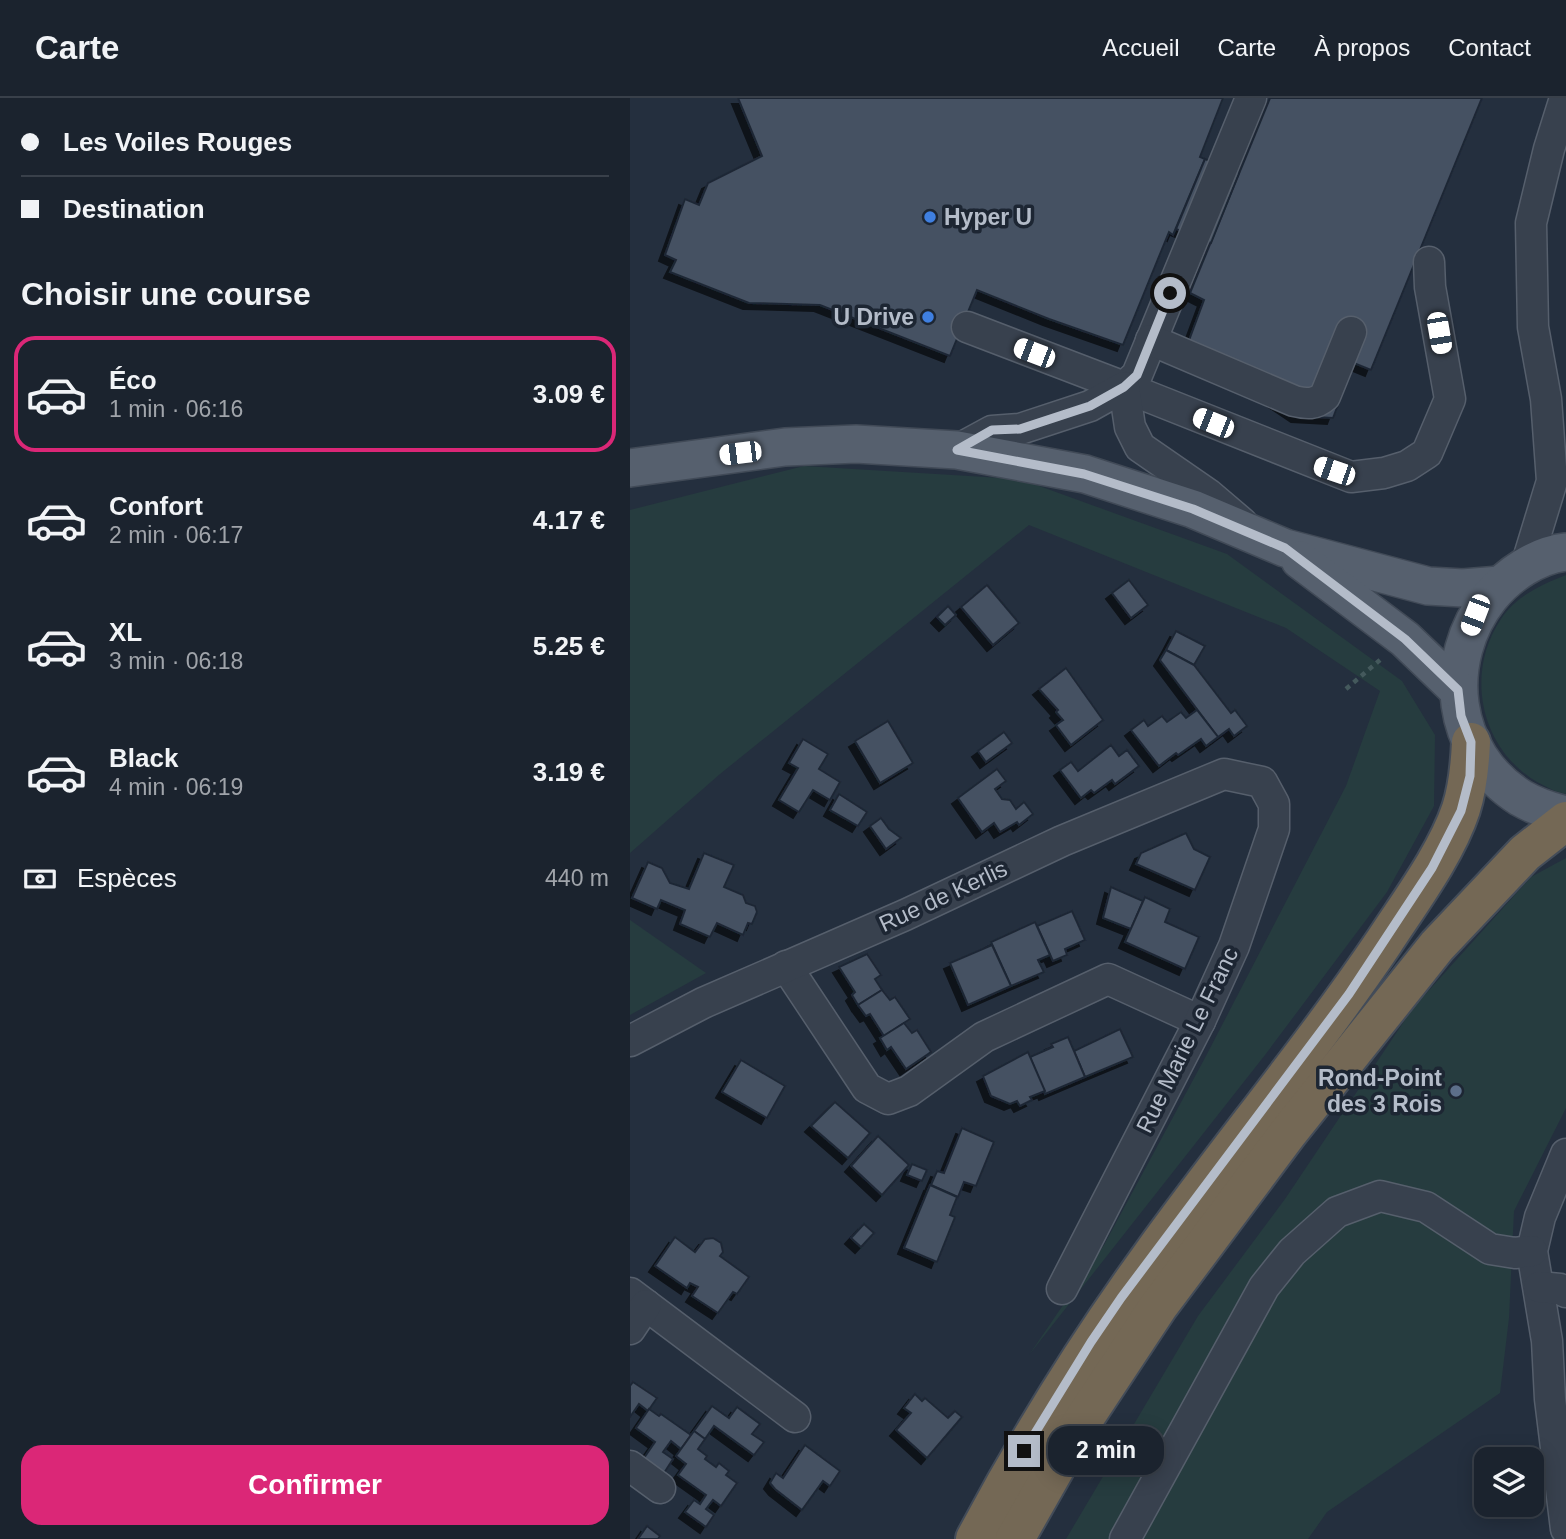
<!DOCTYPE html>
<html lang="fr">
<meta charset="utf-8">
<style>
:root{--surface:#1b232e;--page:#282f3a;--text:#f1f3f6;--muted:#a0a4aa;--line:#39404a;--accent:#db2777}
body{margin:0;font-family:Arial,sans-serif;background:var(--page);color:var(--text);height:100vh;display:flex;flex-direction:column;font-size:26px;white-space:nowrap}
*{box-sizing:border-box;margin:0}
p{font-size:23px;color:var(--muted)}
.icon{flex:none;width:38px;height:38px;fill:none;stroke:currentColor;stroke-width:2;stroke-linecap:round;stroke-linejoin:round}
.map{position:relative;flex:1;overflow:hidden}
.drawer{display:flex;flex-direction:column;background:var(--surface);width:630px}
.drawer>*{flex:none}
.guide{display:grid;align-content:center;height:154px;padding:0 21px;background:var(--surface)}
.controls{position:absolute;left:844px;top:1349px;display:grid;gap:14px}
.controls a{display:grid;place-items:center;width:70px;height:70px;border-radius:14px;background:var(--surface);box-shadow:0 4px 18px #0003,0 0 0 2px var(--line);font-size:35px}
.end{position:absolute;width:32px;height:32px;margin:-16px;border:9px solid #b4bcc9;background:#111;box-shadow:0 0 0 4px #111}
.from{border-radius:50%}
.bubble{position:absolute;height:49px;border-radius:21px;background:var(--surface);box-shadow:0 4px 18px #0003,0 0 0 2px var(--line);font-size:23px;font-weight:700;line-height:49px;text-align:center}
.car{position:absolute;width:21px;height:42px;margin:-21px -10px;border-radius:9px;box-shadow:0 0 5px 2px #0007;background:linear-gradient(#fff 24%,#345 0 40%,#fff 0 76%,#345 0 86%,#fff 0)}
.guide b{display:flex;align-items:center;gap:24px;height:66px;font-size:26px}
.guide b+b{border-top:2px solid var(--line)}
.guide i{width:18px;height:18px;background:var(--text)}
ul{padding:0;list-style:none}
li{display:flex;align-items:center;gap:21px;height:116px;margin:0 14px 10px;padding:0 7px;border:4px solid transparent;border-radius:21px}
li div{flex:1}
li b{display:block;font-size:26px}
li em{font-style:normal;font-weight:700}
li.current{border-color:var(--accent)}
li>.icon{width:63px;height:63px;stroke-width:1.5}
h2{padding:0 21px;font-size:32px;line-height:84px}
.pay{display:flex;align-items:center;gap:18px;height:77px;padding:0 21px;font-size:26px}
.pay p{margin-inline-start:auto}
.button{display:flex;gap:14px;margin-top:auto;padding:14px 21px}
.button a{flex:1;height:80px;border-radius:21px;background:var(--accent);color:#fff;font-size:28px;font-weight:700;line-height:80px;text-align:center}
header{display:flex;align-items:center;gap:42px;box-sizing:border-box;height:98px;padding:0 35px;background:var(--surface);border-bottom:2px solid var(--line)}
header strong{font-size:33px}
nav{display:flex;gap:38px;margin-inline-start:auto;font-size:24px}
main{display:flex;flex:1;min-height:0}
.map>svg:first-child{display:block}
.green{fill:#263c3f}
.building{fill:#455162;stroke:#1f2835;stroke-width:2;filter:url(#shadow)}
.lines{fill:none;stroke-linecap:round;stroke-linejoin:round}
.minor-casing{stroke:#565f6c;stroke-width:33}
.major-casing{stroke:#414a57;stroke-width:40}
.highway-casing{stroke:#434c59;stroke-width:42}
.path{stroke:#44595c;stroke-width:4.5;stroke-dasharray:5 5;stroke-linecap:butt}
.minor{stroke:#38414e;stroke-width:30}
.major{stroke:#56606e;stroke-width:37}
.highway{stroke:#746855;stroke-width:38}
.route{stroke:#b4bcc9;stroke-width:9}
.shop-dot{fill:#3f7fe0;stroke:#1d2633;stroke-width:2.5}
.service-dot{fill:#5c6f8a;stroke:#1d2633;stroke-width:2.5}
.labels{text-anchor:middle;stroke-width:7;stroke-linejoin:round;paint-order:stroke}
.poi-label{font-size:23px;font-weight:bold;fill:#b4bcc9;stroke:#1d2633;text-anchor:end}
.street-label{font-size:23px;fill:#b4bcc9;stroke:#1d2633}
</style>
<header>
<strong>Carte</strong>
<nav><a>Accueil</a><a>Carte</a><a>À propos</a><a>Contact</a></nav>
</header>
<main>
<section class="drawer">
<div class="guide">
<b><i class="from"></i>Les Voiles Rouges</b>
<b><i></i>Destination</b>
</div>
<h2>Choisir une course</h2>
<ul>
<li class="current"><svg class="icon" aria-label="car" viewBox="0 0 24 24"><path d="M5 17H2v-5l4-1 3-4h7l3 4 3 1v5h-3M9 17h6M6 11h13"/><circle cx="7" cy="17" r="2"/><circle cx="17" cy="17" r="2"/></svg><div><b>Éco</b><p>1 min · 06:16</p></div><em>3.09 €</em></li>
<li><svg class="icon" aria-label="car" viewBox="0 0 24 24"><path d="M5 17H2v-5l4-1 3-4h7l3 4 3 1v5h-3M9 17h6M6 11h13"/><circle cx="7" cy="17" r="2"/><circle cx="17" cy="17" r="2"/></svg><div><b>Confort</b><p>2 min · 06:17</p></div><em>4.17 €</em></li>
<li><svg class="icon" aria-label="car" viewBox="0 0 24 24"><path d="M5 17H2v-5l4-1 3-4h7l3 4 3 1v5h-3M9 17h6M6 11h13"/><circle cx="7" cy="17" r="2"/><circle cx="17" cy="17" r="2"/></svg><div><b>XL</b><p>3 min · 06:18</p></div><em>5.25 €</em></li>
<li><svg class="icon" aria-label="car" viewBox="0 0 24 24"><path d="M5 17H2v-5l4-1 3-4h7l3 4 3 1v5h-3M9 17h6M6 11h13"/><circle cx="7" cy="17" r="2"/><circle cx="17" cy="17" r="2"/></svg><div><b>Black</b><p>4 min · 06:19</p></div><em>3.19 €</em></li>
</ul>
<div class="pay"><svg class="icon" aria-label="cash" viewBox="0 0 24 24"><path d="M3 7h18v10H3z"/><circle cx="12" cy="12" r="2"/></svg>Espèces<p>440 m</p></div>
<div class="button"><a>Confirmer</a></div>
</section>
<div class="map">
<svg width="936" height="1441" viewBox="0 0 936 1441">
<defs>
<filter id="shadow"><feDropShadow dx="-6" dy="6" stdDeviation="0" flood-color="#0009"/></filter>
</defs>
<rect width="100%" height="100%" fill="#242f3e"/>
<g class="green">
<polygon points="174,368 390,381 597,456 772,583 805,637 804,708 757,794 635,957 399,1257 474,1147 576,958 716,688 750,593 656,530 399,427 90,676 0,755 0,412"/>
<path d="M936,477V696C925,694 917,689 907,684C851,651 834,576 871,521C886,498 911,487 936,477Z"/>
<polygon points="936,760 936,1010 884,1113 879,1220 870,1295 697,1414 678,1441 436,1441 568,1218 655,1101 783,910 901,779"/>
<polygon points="0,822 76,875 0,917"/>
</g>
<g class="building">
<polygon points="108,0 593,0 570,59 575,61 543,137 539,134 493,247 419,221 347,192 320,258 190,207 119,205 40,174 46,162 35,157 55,101 69,107 78,85 132,58"/>
<polygon points="640,0 852,0 741,272 724,265 703,320 667,318 558,245 574,202 560,195"/>
<polygon points="575,61 609,75 581,145 546,131"/>
<polygon points="499,482 518,507 501,520 482,495"/>
<polygon points="357,487 389,525 363,547 331,509"/>
<polygon points="318,508 326,517 315,527 307,519"/>
<polygon points="546,533 575,548 564,567 536,552"/>
<polygon points="536,552 564,567 601,615 605,612 617,628 604,638 599,631 588,639 530,562"/>
<polygon points="436,570 473,622 441,647 426,627 433,622 426,614 428,612 409,591"/>
<polygon points="567,612 588,639 576,648 571,641 548,657 546,655 529,668 501,632 514,622 518,628 532,618 537,624 551,614 556,620"/>
<polygon points="258,623 283,665 250,685 225,643"/>
<polygon points="374,634 382,645 356,664 348,653"/>
<polygon points="173,641 198,656 189,671 210,684 200,702 183,692 169,714 149,702 168,670 159,665"/>
<polygon points="481,647 489,658 497,652 509,668 485,686 482,682 464,695 461,692 451,700 430,672 441,664 448,673"/>
<polygon points="367,671 376,683 365,691 372,701 380,702 386,711 394,704 403,716 389,727 387,724 370,734 364,725 352,734 328,700"/>
<polygon points="209,696 237,714 228,728 200,712"/>
<polygon points="251,720 259,731 271,740 256,751 240,728"/>
<polygon points="556,735 564,751 580,759 565,792 506,766 511,755"/>
<polygon points="74,755 104,767 94,789 113,797 116,805 125,808 127,814 122,826 118,825 113,837 87,825 80,839 50,826 55,812 31,802 27,811 2,800 18,764 32,770 40,785 59,791"/>
<polygon points="481,789 513,803 501,831 473,820"/>
<polygon points="515,799 540,811 535,824 569,839 555,871 495,844"/>
<polygon points="442,813 455,842 435,851 437,857 423,863 407,828"/>
<polygon points="405,824 420,857 408,862 414,874 381,888 361,844"/>
<polygon points="362,847 381,888 338,907 320,865"/>
<polygon points="237,856 251,877 245,881 252,892 228,907 222,897 225,894 209,869"/>
<polygon points="252,892 260,902 265,899 280,921 254,938 240,916 236,918 228,907"/>
<polygon points="274,925 282,935 287,932 301,954 276,971 261,949 257,952 250,940"/>
<polygon points="490,931 503,959 455,979 444,953"/>
<polygon points="438,939 455,979 415,996 400,959 423,949 421,946"/>
<polygon points="398,954 415,993 400,999 402,1002 390,1008 387,1003 380,1006 361,998 353,978"/>
<polygon points="111,962 155,988 137,1020 92,994"/>
<polygon points="205,1004 240,1035 218,1060 181,1028"/>
<polygon points="332,1030 364,1044 346,1088 334,1084 328,1099 301,1087 307,1073 314,1075"/>
<polygon points="248,1038 279,1067 252,1097 221,1068"/>
<polygon points="282,1066 297,1072 292,1083 277,1077"/>
<polygon points="300,1087 327,1099 320,1117 325,1119 307,1164 274,1150"/>
<polygon points="234,1126 244,1135 231,1149 221,1140"/>
<polygon points="45,1139 65,1154 75,1141 83,1140 91,1145 93,1154 90,1158 119,1179 107,1196 103,1194 88,1215 62,1198 68,1189 60,1185 57,1190 25,1168"/>
<polygon points="3,1284 27,1300 18,1313 9,1306 0,1319 0,1288"/>
<polygon points="285,1296 292,1303 295,1300 318,1320 325,1313 332,1319 297,1360 266,1332 281,1315 274,1310"/>
<polygon points="82,1308 99,1320 107,1309 130,1326 122,1336 134,1344 124,1357 84,1328 75,1341 64,1333"/>
<polygon points="19,1311 29,1318 31,1316 61,1337 51,1351 41,1343 33,1354 43,1361 34,1375 14,1360 25,1344 6,1330"/>
<polygon points="64,1333 75,1341 68,1351 77,1358 75,1361 86,1369 89,1365 99,1373 96,1377 107,1385 91,1408 83,1402 76,1411 84,1417 76,1429 55,1414 64,1402 70,1406 76,1397 48,1377 56,1366 46,1358"/>
<polygon points="175,1347 210,1373 200,1388 193,1383 172,1412 145,1391 140,1385 146,1375 153,1380"/>
<polygon points="17,1428 30,1438 28,1441 8,1441"/>
</g>
<g class="lines">
<g class="minor-casing">
<g id="minor">
<polyline points="621,0 507,277 494,289 721,379 754,375 777,368 797,355 820,301 800,189 799,164"/>
<polyline points="337,229 494,289"/>
<path d="M521,242L664,303C677,306 685,307 695,298L721,234"/>
<polyline points="327,352 362,333 390,331 460,308 494,289 500,329 510,349 578,396 612,425"/>
<polyline points="896,468 922,383 916,301 903,229 901,125 919,51 935,0"/>
<polyline points="156,868 237,990 258,1001 279,993 354,939 478,881 570,923"/>
<polyline points="0,943 73,905 275,817 432,743 594,676 632,684 644,706 644,731 604,848 570,923 432,1191"/>
<polyline points="936,1056 910,1119 902,1153 917,1243 920,1301 936,1431"/>
<polyline points="909,1189 930,1191 936,1194"/>
<polyline points="0,1195 165,1319"/>
<polyline points="0,1231 16,1207"/>
<polyline points="0,1368 30,1390"/>
<polyline points="495,1441 634,1189 662,1154 707,1114 750,1098 796,1109 860,1151 885,1155 902,1153"/>
</g>
</g>
<g class="major-casing">
<g id="major">
<polyline points="0,370 155,349 226,346 327,352 455,376 563,411 655,450 798,488 833,490 870,487"/>
<path d="M936,454C907,457 878,477 860,499C810,562 820,656 891,700C905,708 920,713 936,717"/>
<polyline points="670,462 775,541 828,592"/>
</g>
</g>
<g class="highway-casing">
<g id="highway">
<path d="M345,1441C397,1343 456,1248 521,1158C597,1052 681,952 754,844C780,804 816,756 831,711C838,689 840,667 841,644"/>
<polyline points="385,1441 448,1330 528,1209 658,1035 807,848 895,755 936,723"/>
</g>
</g>
<polyline class="path" points="716,591 750,562"/>
<use href="#minor" class="minor"/>
<use href="#major" class="major"/>
<use href="#highway" class="highway"/>
</g>
<g class="lines">
<polyline class="route" points="394,1353 461,1244 491,1200 719,896 802,770 831,713 840,678 841,644 831,618 828,592 775,541 655,450 563,411 454,376 327,352 362,332 390,331 460,308 494,289 507,277 540,195"/>
</g>
<g class="shop-dot">
<circle cx="300" cy="119" r="7"/>
<circle cx="298" cy="219" r="7"/>
</g>
<circle class="service-dot" cx="826" cy="993" r="7"/>
<g class="labels">
<g class="poi-label">
<text x="314" y="127" text-anchor="start">Hyper U</text>
<text x="284" y="227">U Drive</text>
<text x="812" y="988">Rond-Point<tspan x="812" dy="26">des 3 Rois</tspan></text>
</g>
<g class="street-label">
<text transform="translate(313 798) rotate(-25)" y="8">Rue de Kerlis</text>
<text transform="translate(557 942) rotate(-64)" y="8">Rue Marie Le Franc</text>
</g>
</g>
</svg>
<div class="controls">
<a><svg class="icon" aria-label="layers" viewBox="0 0 24 24"><path d="M12 4l9 5-9 5-9-5zM3 14l9 5 9-5"/></svg></a>
</div>
<i class="end from" style="left:540px;top:195px"></i>
<i class="end" style="left:394px;top:1353px"></i>
<div class="bubble" style="left:418px;top:1328px;width:116px">2 min</div>
<i class="car" style="left:809px;top:235px;rotate:170deg"></i>
<i class="car" style="left:404px;top:255px;rotate:291deg"></i>
<i class="car" style="left:583px;top:325px;rotate:292deg"></i>
<i class="car" style="left:110px;top:355px;rotate:263deg"></i>
<i class="car" style="left:704px;top:373px;rotate:289deg"></i>
<i class="car" style="left:845px;top:517px;rotate:201deg"></i>
</div>
</main>
